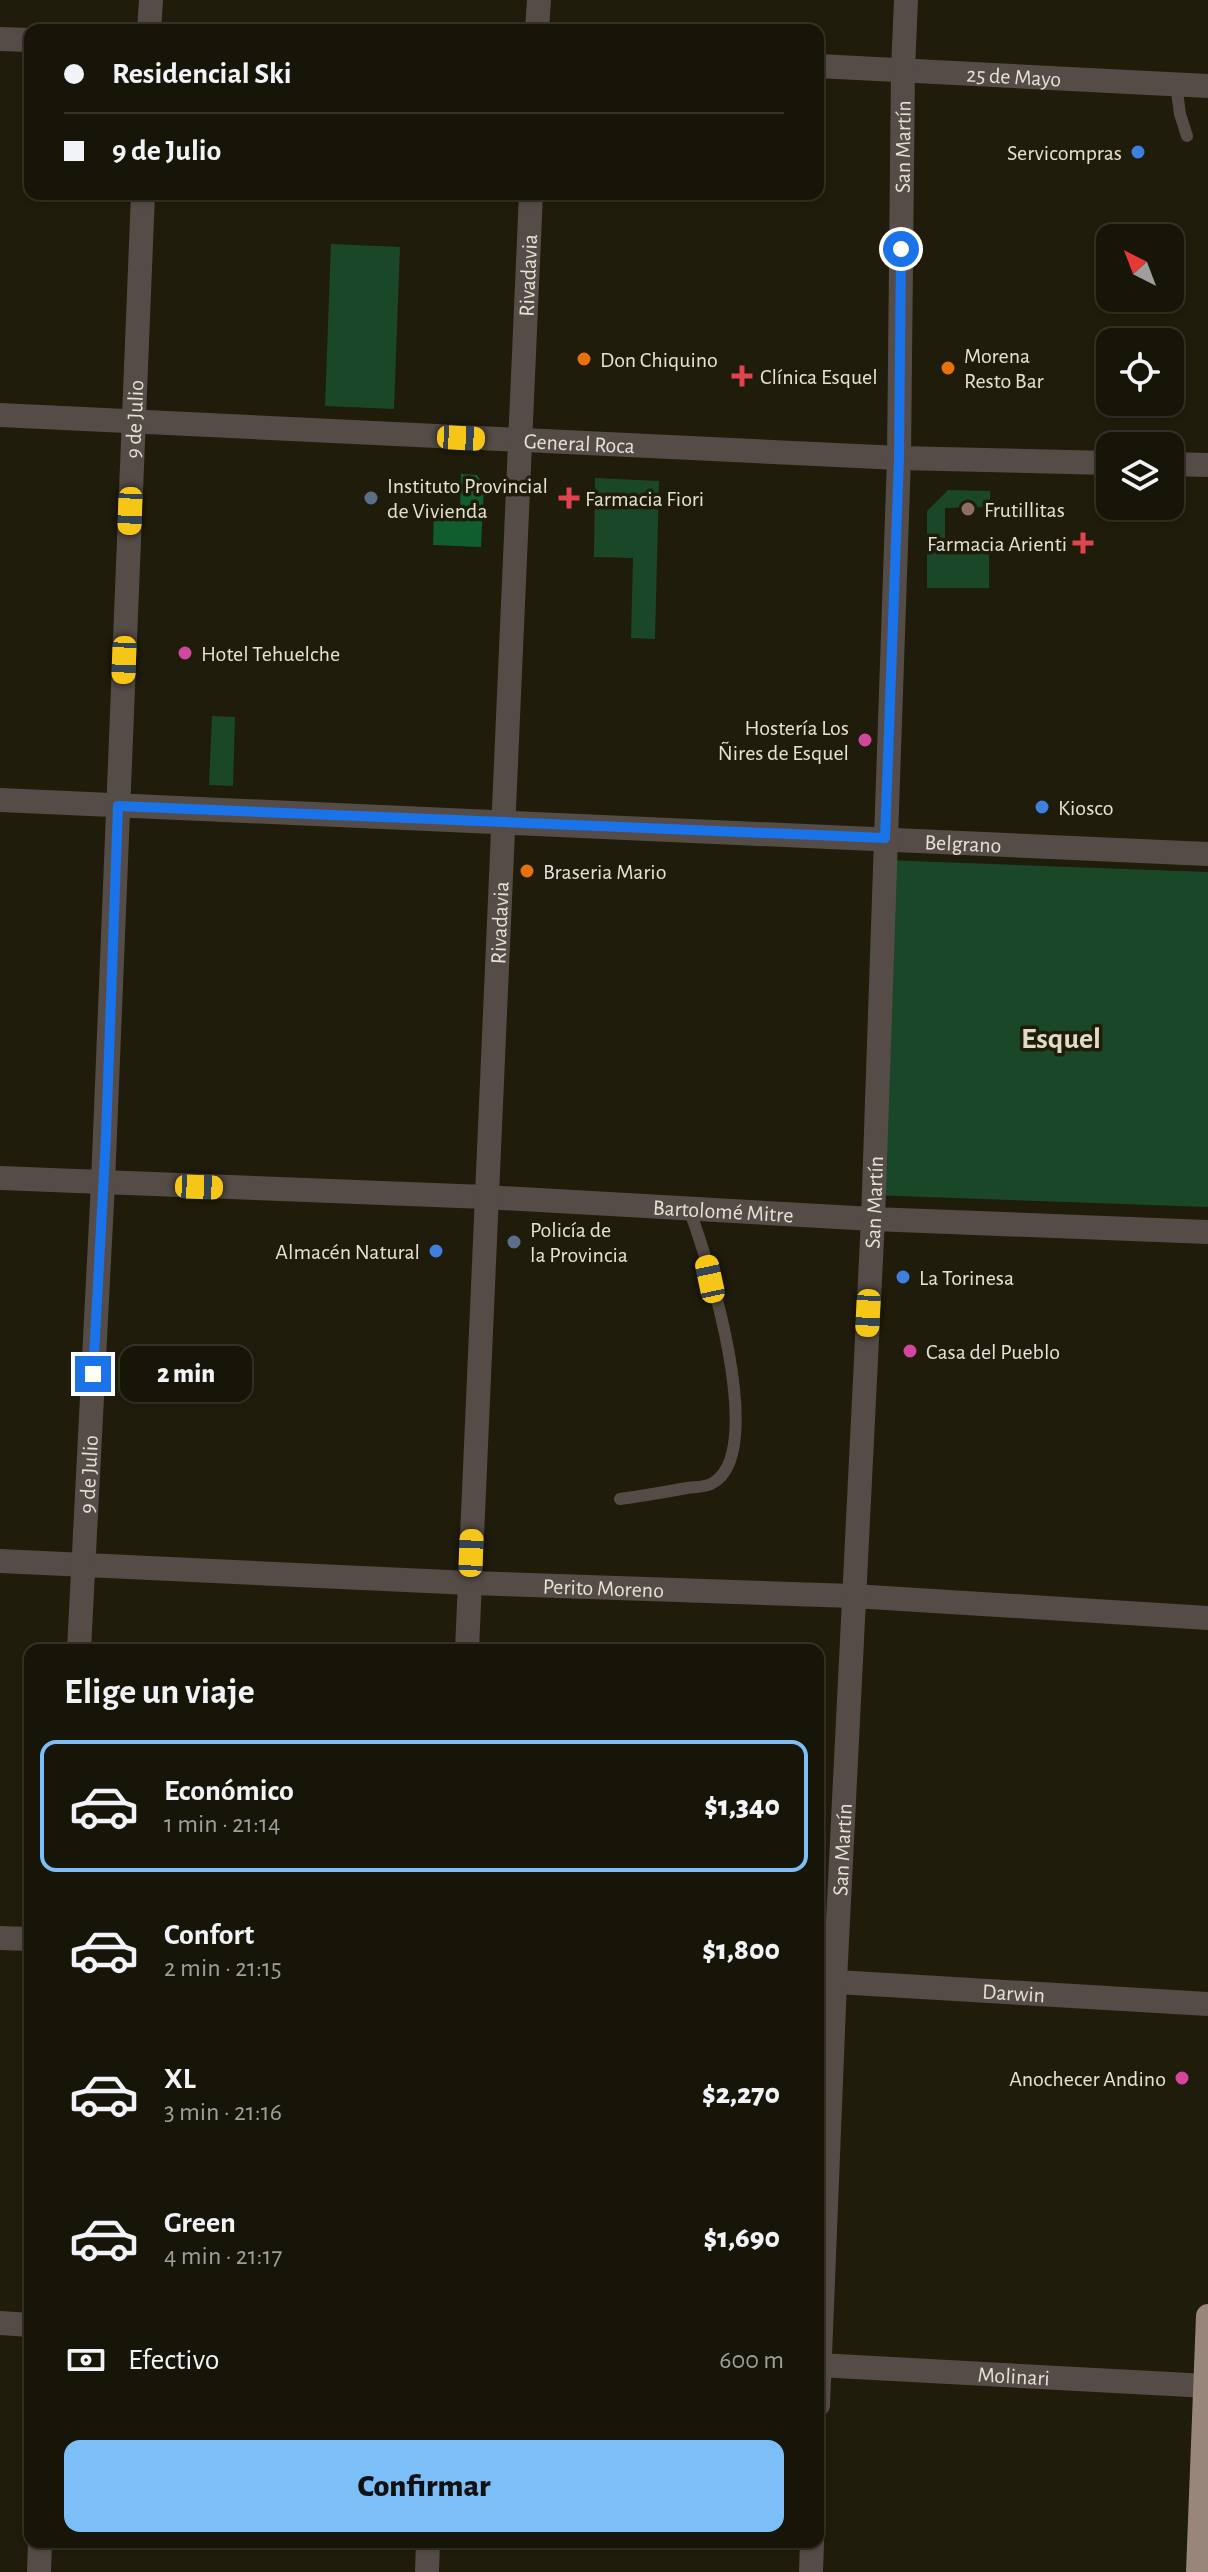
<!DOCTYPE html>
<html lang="es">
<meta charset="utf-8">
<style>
:root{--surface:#171508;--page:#242216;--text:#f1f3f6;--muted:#9e9f9c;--line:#363429;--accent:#7bbef8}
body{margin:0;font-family:"Alegreya Sans",sans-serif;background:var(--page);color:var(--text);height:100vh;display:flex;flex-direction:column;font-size:30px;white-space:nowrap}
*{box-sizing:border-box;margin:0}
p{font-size:26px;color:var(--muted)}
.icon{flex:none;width:44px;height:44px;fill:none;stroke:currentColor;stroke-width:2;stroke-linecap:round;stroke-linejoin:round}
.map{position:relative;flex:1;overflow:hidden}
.sheet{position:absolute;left:24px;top:1644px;width:800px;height:904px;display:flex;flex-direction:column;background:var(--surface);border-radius:16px;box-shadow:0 2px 6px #0004,0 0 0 2px var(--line)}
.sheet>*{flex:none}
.guide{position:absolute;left:24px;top:24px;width:800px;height:176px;border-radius:16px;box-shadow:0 2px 6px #0004,0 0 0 2px var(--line);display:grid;align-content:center;height:176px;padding:0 40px;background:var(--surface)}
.needle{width:52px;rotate:318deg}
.buttons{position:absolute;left:1096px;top:224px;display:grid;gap:16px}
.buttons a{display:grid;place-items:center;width:88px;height:88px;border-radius:16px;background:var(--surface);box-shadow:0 2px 6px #0004,0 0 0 2px var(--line);font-size:40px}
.end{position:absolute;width:36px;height:36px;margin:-18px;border:10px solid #1a73e8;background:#fff;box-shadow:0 0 0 4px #fff}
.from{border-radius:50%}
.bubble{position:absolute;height:56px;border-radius:16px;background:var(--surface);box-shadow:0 2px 6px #0004,0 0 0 2px var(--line);font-size:26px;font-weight:800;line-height:56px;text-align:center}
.car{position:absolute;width:24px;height:48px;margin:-24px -12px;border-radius:10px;box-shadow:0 0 6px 2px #0007;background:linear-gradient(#f5c518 24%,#345 0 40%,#f5c518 0 76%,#345 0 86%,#f5c518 0)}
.guide b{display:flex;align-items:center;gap:28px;height:76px;font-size:30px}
.guide b+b{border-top:2px solid var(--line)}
.guide i{width:20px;height:20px;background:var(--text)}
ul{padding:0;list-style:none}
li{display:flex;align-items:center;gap:24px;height:132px;margin:0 16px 12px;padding:0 24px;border:4px solid transparent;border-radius:16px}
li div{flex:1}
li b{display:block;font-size:30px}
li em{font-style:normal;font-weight:800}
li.current{border-color:var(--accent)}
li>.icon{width:72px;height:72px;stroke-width:1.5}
h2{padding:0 40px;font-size:36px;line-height:96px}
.pay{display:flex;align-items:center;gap:20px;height:88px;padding:0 40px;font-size:30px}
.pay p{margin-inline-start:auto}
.button{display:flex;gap:16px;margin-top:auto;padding:16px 40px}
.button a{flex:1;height:92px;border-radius:16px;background:var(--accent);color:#111;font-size:32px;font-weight:800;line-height:92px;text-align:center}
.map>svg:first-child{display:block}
.green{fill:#1a4728}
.forest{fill:#105d2e}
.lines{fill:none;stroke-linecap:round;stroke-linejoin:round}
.service{stroke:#554c47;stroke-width:12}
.minor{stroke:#554c47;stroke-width:24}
.trunk{stroke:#98867a;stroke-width:24}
.route{stroke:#1a73e8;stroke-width:10}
.shop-dot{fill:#3f7fe0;stroke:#1f1c0b;stroke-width:3}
.food-dot{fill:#e8710a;stroke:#1f1c0b;stroke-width:3}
.health-dot{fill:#e0444e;stroke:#1f1c0b;stroke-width:3}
.service-dot{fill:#5c6f8a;stroke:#1f1c0b;stroke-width:3}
.education-dot{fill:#8d6e63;stroke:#1f1c0b;stroke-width:3}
.hotel-dot{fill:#d1479c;stroke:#1f1c0b;stroke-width:3}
.labels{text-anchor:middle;stroke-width:7;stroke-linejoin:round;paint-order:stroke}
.street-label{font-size:22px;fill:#e4e2d7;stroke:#1f1c0b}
.poi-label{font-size:22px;fill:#e4e2d7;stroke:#1f1c0b;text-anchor:start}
.district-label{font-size:30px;font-weight:bold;fill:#dfdbc5;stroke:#1f1c0b}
</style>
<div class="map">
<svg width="1208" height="2572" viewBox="0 0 1208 2572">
<rect width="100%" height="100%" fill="#1f1c0b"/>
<g class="green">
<polygon points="331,244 400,247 394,409 325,406"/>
<polygon points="595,478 659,481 655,639 631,638 633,558 594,557"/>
<polygon points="948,490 990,491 990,507 945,508 945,553 989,553 989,588 927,588 927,511"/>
<polygon points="212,716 235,717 233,786 209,785"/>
<polygon points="884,860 1208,872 1208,1207 871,1195"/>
</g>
<polygon class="forest" points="461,474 477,475 484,485 481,547 433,545 434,511 460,511"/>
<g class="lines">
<g class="service">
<polyline points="1176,84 1180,114 1187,136"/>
<path d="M620,1499C642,1496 665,1492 687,1488C694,1487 705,1487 711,1484C770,1456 707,1256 689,1209"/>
</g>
<g class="minor">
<polyline points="149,30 151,0"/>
<polyline points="537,30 539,0"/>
<polyline points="0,39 30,40"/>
<path id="s1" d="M818,66L1208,86"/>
<path id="s2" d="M0,415L899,458L1110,463"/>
<polyline points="1170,464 1208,465"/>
<path id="s3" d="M0,800L1208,854"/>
<path id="s4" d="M0,1178L485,1197L873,1219L1208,1232"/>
<path id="s5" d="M0,1561L470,1583L853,1596L1208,1618"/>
<path id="s6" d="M79,1650L103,1183L143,194"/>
<path id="s7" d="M467,1650L531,194"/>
<polyline points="0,1938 30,1939"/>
<path id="s8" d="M820,1981L1208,2004"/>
<polyline points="0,2323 30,2325"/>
<path id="s9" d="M818,2365L1208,2386"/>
<path id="s10" d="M818,2405L835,1981L873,1219L899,458L903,70L906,0"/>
<polyline points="39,2572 40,2542"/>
<polyline points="427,2572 428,2542"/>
<polyline points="811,2572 812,2542"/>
</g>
<polyline class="trunk" points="1198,2572 1208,2316"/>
</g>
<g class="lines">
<polyline class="route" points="93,1374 106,1136 118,806 885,838 899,458 901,249"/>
</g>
<g class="shop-dot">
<circle cx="1138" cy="152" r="8"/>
<circle cx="1042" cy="807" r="8"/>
<circle cx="436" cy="1251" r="8"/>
<circle cx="903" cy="1277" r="8"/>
</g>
<g class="food-dot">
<circle cx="584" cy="359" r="8"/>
<circle cx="948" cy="368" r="8"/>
<circle cx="527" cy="871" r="8"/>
</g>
<g class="health-dot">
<path d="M738 364h8v8h8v8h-8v8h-8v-8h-8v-8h8z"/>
<path d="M565 486h8v8h8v8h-8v8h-8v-8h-8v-8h8z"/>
<path d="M1079 531h8v8h8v8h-8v8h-8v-8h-8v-8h8z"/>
</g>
<g class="service-dot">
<circle cx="371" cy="498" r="8"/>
<circle cx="514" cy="1242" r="8"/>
</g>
<circle class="education-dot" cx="968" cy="509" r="8"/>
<g class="hotel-dot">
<circle cx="185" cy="653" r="8"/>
<circle cx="865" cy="740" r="8"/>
<circle cx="910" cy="1351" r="8"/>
<circle cx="1182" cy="2078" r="8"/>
</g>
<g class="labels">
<g class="street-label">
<text dy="8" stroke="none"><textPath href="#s1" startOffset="196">25 de Mayo</textPath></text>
<text dy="8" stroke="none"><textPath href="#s10" startOffset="2260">San Martín</textPath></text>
<text dy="8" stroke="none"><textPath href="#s7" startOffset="1376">Rivadavia</textPath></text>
<text dy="8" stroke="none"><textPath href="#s6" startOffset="1232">9 de Julio</textPath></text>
<text dy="8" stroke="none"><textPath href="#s2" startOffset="580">General Roca</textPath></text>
<text dy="8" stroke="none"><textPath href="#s3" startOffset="964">Belgrano</textPath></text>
<text dy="8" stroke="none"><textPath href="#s7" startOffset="728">Rivadavia</textPath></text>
<text dy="8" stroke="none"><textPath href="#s10" startOffset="1204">San Martín</textPath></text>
<text dy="8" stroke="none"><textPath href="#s4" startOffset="724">Bartolomé Mitre</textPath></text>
<text dy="8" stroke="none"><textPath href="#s6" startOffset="176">9 de Julio</textPath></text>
<text dy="8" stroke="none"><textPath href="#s5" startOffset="604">Perito Moreno</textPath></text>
<text dy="8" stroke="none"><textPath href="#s10" startOffset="556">San Martín</textPath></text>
<text dy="8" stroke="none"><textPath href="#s8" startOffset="194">Darwin</textPath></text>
<text dy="8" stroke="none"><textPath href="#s9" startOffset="196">Molinari</textPath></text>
</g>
<g class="poi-label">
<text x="1122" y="160" text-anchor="end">Servicompras</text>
<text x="964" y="363">Morena<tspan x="964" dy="25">Resto Bar</tspan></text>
<text x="600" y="367">Don Chiquino</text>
<text x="760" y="384">Clínica Esquel</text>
<text x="387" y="493">Instituto Provincial<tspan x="387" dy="25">de Vivienda</tspan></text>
<text x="585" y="506">Farmacia Fiori</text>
<text x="984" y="517">Frutillitas</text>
<text x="1067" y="551" text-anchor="end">Farmacia Arienti</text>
<text x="201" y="661">Hotel Tehuelche</text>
<text x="849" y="735" text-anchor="end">Hostería Los<tspan x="849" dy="25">Ñires de Esquel</tspan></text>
<text x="1058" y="815">Kiosco</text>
<text x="543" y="879">Braseria Mario</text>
<text x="530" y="1237">Policía de<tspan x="530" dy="25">la Provincia</tspan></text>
<text x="420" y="1259" text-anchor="end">Almacén Natural</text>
<text x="919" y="1285">La Torinesa</text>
<text x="926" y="1359">Casa del Pueblo</text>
<text x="1166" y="2086" text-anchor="end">Anochecer Andino</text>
</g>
<g class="district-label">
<text x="1061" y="1048">Esquel</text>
</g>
</g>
</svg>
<div class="buttons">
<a><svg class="needle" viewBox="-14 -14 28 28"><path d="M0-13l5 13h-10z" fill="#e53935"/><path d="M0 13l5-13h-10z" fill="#9e9f9c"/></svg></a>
<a><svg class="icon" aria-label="locate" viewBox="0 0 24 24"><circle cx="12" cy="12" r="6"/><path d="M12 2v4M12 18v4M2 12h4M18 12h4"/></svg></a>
<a><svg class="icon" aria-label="layers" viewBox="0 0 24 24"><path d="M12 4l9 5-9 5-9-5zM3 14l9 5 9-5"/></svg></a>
</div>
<i class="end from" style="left:901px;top:249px"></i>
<i class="end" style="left:93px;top:1374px"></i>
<div class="bubble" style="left:120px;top:1346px;width:132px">2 min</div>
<i class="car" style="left:461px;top:438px;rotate:93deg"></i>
<i class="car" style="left:130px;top:511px;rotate:182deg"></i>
<i class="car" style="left:124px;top:660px;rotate:182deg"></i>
<i class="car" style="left:199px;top:1187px;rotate:92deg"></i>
<i class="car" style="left:710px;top:1279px;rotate:348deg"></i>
<i class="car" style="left:868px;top:1313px;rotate:183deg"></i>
<i class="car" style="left:471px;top:1553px;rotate:2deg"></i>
<div class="guide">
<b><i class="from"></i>Residencial Ski</b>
<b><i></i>9 de Julio</b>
</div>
<section class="sheet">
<h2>Elige un viaje</h2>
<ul>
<li class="current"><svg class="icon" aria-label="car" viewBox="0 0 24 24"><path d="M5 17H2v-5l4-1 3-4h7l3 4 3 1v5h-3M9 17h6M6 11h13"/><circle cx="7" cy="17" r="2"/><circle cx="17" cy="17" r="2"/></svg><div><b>Económico</b><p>1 min · 21:14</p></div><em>$1,340</em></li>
<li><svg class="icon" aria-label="car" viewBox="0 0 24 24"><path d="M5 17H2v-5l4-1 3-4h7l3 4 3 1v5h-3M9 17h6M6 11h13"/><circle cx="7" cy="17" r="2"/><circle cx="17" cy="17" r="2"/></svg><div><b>Confort</b><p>2 min · 21:15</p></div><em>$1,800</em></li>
<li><svg class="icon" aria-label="car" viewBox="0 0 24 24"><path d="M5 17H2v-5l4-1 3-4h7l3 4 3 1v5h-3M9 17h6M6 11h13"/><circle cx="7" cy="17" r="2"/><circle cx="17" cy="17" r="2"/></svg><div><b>XL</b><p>3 min · 21:16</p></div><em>$2,270</em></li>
<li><svg class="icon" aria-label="car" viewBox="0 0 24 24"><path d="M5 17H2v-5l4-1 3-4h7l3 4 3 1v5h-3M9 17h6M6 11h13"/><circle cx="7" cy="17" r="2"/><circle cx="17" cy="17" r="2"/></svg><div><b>Green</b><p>4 min · 21:17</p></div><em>$1,690</em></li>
</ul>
<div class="pay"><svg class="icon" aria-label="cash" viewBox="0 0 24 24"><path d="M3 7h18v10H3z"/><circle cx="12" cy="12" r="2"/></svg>Efectivo<p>600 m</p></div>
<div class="button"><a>Confirmar</a></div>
</section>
</div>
